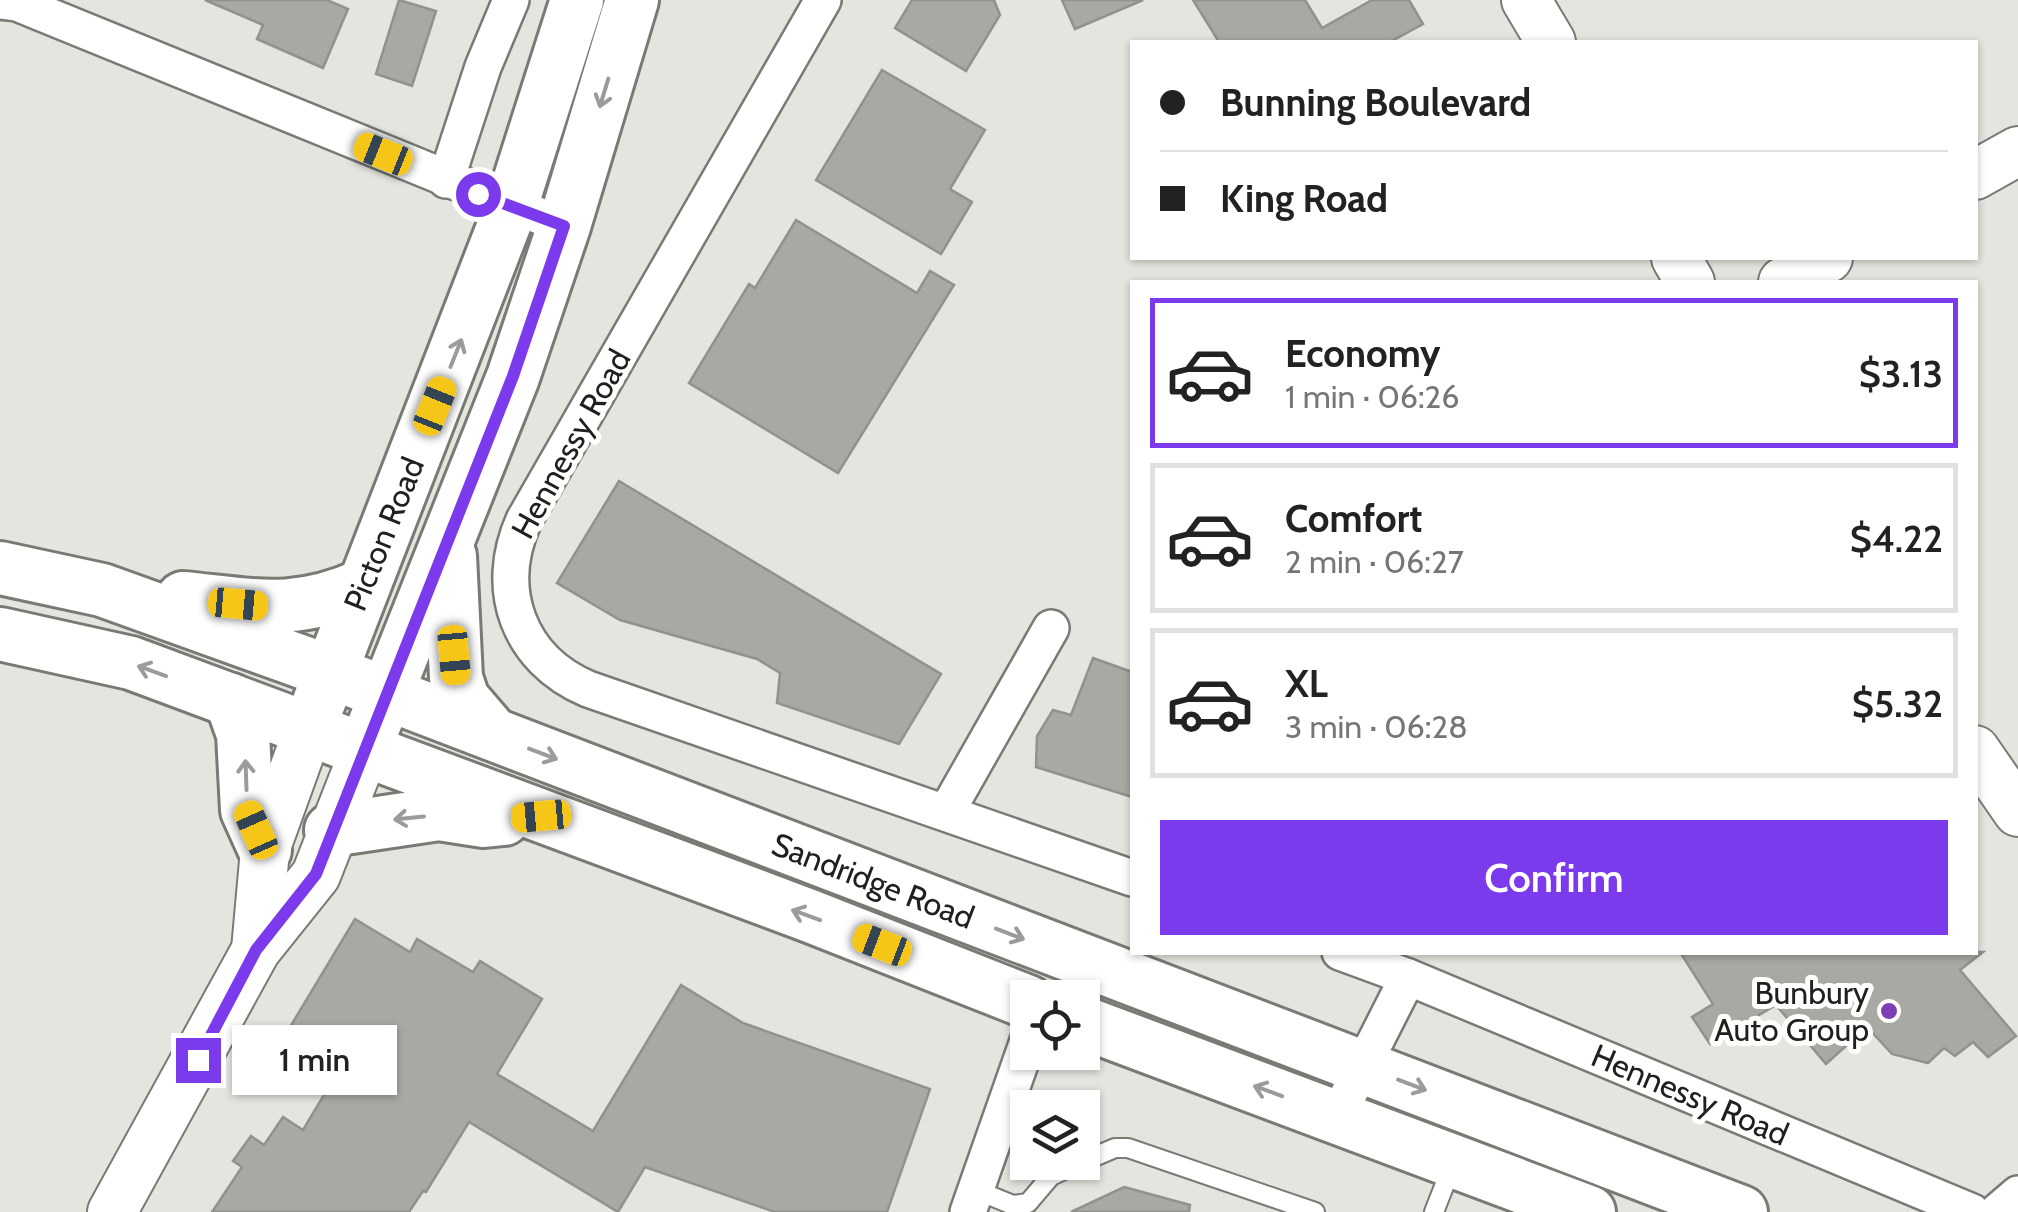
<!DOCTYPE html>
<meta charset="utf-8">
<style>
:root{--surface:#fff;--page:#f6f6f6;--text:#222;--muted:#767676;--line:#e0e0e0;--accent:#7c3aed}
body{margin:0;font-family:Cabin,sans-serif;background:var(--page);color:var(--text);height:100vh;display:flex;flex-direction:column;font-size:38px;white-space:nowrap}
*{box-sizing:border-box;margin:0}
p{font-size:32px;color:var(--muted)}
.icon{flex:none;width:55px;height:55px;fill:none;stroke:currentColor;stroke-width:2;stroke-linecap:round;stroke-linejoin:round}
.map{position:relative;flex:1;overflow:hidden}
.drawer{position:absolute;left:1130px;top:280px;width:848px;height:675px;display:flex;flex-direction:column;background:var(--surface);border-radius:0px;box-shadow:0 2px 8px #0004}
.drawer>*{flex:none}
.guide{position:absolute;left:1130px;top:40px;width:848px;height:220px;border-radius:0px;box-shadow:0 2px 8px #0004;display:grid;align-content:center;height:220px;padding:0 30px;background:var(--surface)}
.tools{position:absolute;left:1010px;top:980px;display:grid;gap:20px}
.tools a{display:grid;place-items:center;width:90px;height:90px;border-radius:0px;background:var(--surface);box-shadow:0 2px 8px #0004;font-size:50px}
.end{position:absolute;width:45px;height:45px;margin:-22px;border:12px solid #7c3aed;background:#fff;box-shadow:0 0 0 5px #fff}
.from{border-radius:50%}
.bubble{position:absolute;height:70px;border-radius:0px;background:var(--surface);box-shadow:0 2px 8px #0004;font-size:32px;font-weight:600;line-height:70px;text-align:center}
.car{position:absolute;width:30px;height:60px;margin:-30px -15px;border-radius:12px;box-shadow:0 0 8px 2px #0007;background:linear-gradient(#f5c518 24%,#345 0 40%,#f5c518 0 76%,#345 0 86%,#f5c518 0)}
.guide b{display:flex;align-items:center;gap:35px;height:95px;font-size:38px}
.guide b+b{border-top:2px solid var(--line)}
.guide i{width:25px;height:25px;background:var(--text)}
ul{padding:18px 0 0;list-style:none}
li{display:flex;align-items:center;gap:30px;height:150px;margin:0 20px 15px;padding:0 10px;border:5px solid var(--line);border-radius:0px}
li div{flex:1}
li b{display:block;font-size:38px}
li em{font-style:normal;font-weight:600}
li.on{border-color:var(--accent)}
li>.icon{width:90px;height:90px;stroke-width:1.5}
.primary-button{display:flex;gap:20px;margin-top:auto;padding:20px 30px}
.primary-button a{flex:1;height:115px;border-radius:0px;background:var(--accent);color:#fff;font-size:40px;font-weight:600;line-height:115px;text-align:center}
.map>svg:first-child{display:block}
.building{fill:#a8a9a3;stroke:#91928d;stroke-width:2.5}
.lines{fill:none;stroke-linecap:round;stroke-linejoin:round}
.lane-casing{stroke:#7a7a75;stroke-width:22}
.street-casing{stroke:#7a7a75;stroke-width:40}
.secondary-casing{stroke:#7a7a75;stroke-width:52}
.primary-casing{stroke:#7a7a75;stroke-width:58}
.lane{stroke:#fff;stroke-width:18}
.street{stroke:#fff;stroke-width:35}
.secondary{stroke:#fff;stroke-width:48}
.primary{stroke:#fff;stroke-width:52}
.oneway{stroke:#9b9b9a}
.route{stroke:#7c3aed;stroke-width:12}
.poi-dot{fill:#7f3fb4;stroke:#fffffe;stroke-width:4}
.labels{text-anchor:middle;stroke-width:10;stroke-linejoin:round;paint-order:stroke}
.street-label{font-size:32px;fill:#20201e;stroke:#fffffe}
.poi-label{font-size:32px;fill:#20201e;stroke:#fffffe;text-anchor:end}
</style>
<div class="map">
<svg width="2018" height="1212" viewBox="0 0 2018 1212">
<rect width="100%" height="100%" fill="#e5e5df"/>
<g class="building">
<polygon points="205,0 327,0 348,9 323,68 257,39 263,25"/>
<polygon points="399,0 436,11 412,86 376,74"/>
<polygon points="912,0 994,0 1000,15 966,71 895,28"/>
<polygon points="1062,0 1143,0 1075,29"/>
<polygon points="1193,0 1305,0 1322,28 1372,0 1409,0 1423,24 1390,42 1219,42"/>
<polygon points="882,70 985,130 950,189 972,202 941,254 816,180"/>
<polygon points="796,220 917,293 930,271 954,285 838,473 689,383 749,284 755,288"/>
<polygon points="619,481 941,674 899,744 777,703 780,673 757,659 620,620 557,583"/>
<polygon points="1093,658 1132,672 1132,797 1036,767 1037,736 1053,710 1071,715"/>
<polygon points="355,919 410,952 417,939 473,972 480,961 542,999 497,1074 593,1131 681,985 743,1023 930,1089 887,1212 775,1212 645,1167 618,1212 469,1122 426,1192 423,1191 409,1212 212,1212 242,1167 233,1161 251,1136 264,1145 283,1117 303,1130 330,1085 275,1052"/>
<polygon points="1680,952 1983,952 1960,970 2016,1036 1988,1057 1973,1042 1955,1056 1944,1048 1928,1063 1892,1054 1867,1027 1826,1064 1776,1005 1710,1044 1692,1017 1713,1004"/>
<polygon points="1124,1187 1190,1205 1189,1212 1071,1212"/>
</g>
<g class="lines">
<g class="lane-casing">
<g id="lane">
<polyline points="1082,1162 1115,1148 1128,1148 1315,1212"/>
<polyline points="976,1190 1013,1205 1028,1203 1051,1176 1081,1162"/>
<polyline points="1434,1212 1452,1166"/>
</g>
</g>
<g class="street-casing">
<g id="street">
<path d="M823,0L524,520C493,589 518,659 588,689L1132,878"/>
<polyline points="0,1 17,3 564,226"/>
<polyline points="446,180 483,67 511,0"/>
<polyline points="947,811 1051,628"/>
<polyline points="1340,952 1408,977 1972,1212"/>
<polyline points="1337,1117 1408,977"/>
<polyline points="968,1212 1028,1041"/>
<polyline points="1997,1212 2018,1194"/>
</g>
</g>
<g class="secondary-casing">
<g id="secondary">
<polyline points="1526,0 1551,42"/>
<polyline points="1975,175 2018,151"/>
<polyline points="1676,258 1690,282"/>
<polyline points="1783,282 1828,258"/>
<polyline points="1975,750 2018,812"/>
<polyline points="256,950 265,850 309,728"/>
<polyline points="112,1212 256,950 316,875 365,750"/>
</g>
</g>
<g class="primary-casing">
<g id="primary">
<polyline points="450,556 456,678 463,699 493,734"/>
<polyline points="0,568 102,590 330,672 1741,1212"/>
<path d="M183,598C255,605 295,616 364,585"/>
<polyline points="0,634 131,663 810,916 1028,1002"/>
<polyline points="231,700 243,734 247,810 265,850"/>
<polyline points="319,702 511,207 577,0"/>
<polyline points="374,725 513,377 564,226 632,0"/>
<polyline points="331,830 439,814 484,821 504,819"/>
<polyline points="1082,1022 1589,1212"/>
</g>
</g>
<use href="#lane" class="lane"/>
<use href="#street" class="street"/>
<use href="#secondary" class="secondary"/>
<use href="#primary" class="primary"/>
</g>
<defs><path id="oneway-shaft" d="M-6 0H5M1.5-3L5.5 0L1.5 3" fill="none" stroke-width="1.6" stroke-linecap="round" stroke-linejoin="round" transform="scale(2.5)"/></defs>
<g class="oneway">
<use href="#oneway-shaft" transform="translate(604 93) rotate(107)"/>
<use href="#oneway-shaft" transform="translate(456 353) rotate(-68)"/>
<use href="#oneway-shaft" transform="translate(152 671) rotate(-160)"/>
<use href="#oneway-shaft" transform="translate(543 754) rotate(21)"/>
<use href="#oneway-shaft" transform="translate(246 775) rotate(-92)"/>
<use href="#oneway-shaft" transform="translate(409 818) rotate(174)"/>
<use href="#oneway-shaft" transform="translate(806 915) rotate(-160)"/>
<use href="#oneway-shaft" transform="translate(1010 934) rotate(21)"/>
<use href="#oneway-shaft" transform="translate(1412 1085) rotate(21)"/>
<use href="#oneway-shaft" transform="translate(1268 1091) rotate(-160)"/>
</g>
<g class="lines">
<polyline class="route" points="198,1060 256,950 316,874 513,376 564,226 478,194"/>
</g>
<circle class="poi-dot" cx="1889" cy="1011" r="10"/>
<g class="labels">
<g class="street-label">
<text transform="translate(571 444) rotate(-61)" y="11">Hennessy Road</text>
<text transform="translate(384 534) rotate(-68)" y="11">Picton Road</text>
<text transform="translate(873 881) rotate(21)" y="11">Sandridge Road</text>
<text transform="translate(1690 1095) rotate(23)" y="11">Hennessy Road</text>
</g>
<g class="poi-label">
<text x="1869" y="1004">Bunbury<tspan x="1869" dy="37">Auto Group</tspan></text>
</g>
</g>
</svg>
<div class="tools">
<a><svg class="icon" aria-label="locate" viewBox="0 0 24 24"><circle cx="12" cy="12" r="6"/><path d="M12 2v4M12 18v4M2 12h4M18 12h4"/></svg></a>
<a><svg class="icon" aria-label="layers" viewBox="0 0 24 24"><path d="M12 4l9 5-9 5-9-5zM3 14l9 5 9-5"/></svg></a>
</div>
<i class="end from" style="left:478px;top:194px"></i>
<i class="end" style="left:198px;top:1060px"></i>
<div class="bubble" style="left:232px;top:1025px;width:165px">1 min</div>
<i class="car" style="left:383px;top:154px;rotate:292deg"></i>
<i class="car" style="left:435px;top:406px;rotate:22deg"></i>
<i class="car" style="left:238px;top:604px;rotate:95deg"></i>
<i class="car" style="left:454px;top:655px;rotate:175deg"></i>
<i class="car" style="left:541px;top:816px;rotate:265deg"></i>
<i class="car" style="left:256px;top:830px;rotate:336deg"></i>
<i class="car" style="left:882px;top:945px;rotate:291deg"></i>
<div class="guide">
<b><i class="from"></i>Bunning Boulevard</b>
<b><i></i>King Road</b>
</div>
<section class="drawer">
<ul>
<li class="on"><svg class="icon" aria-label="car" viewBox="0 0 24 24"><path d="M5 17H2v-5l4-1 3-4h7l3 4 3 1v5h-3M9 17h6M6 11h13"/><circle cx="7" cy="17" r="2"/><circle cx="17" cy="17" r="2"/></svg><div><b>Economy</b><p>1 min · 06:26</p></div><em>$3.13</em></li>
<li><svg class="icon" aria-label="car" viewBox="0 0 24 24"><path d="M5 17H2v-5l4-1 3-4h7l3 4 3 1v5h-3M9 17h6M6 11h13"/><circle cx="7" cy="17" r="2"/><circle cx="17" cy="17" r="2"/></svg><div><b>Comfort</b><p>2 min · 06:27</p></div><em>$4.22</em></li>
<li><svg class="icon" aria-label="car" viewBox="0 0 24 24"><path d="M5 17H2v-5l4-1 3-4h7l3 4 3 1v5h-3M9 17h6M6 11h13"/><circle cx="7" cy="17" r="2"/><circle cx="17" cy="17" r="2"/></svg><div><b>XL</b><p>3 min · 06:28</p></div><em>$5.32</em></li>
</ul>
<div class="primary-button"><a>Confirm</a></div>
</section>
</div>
